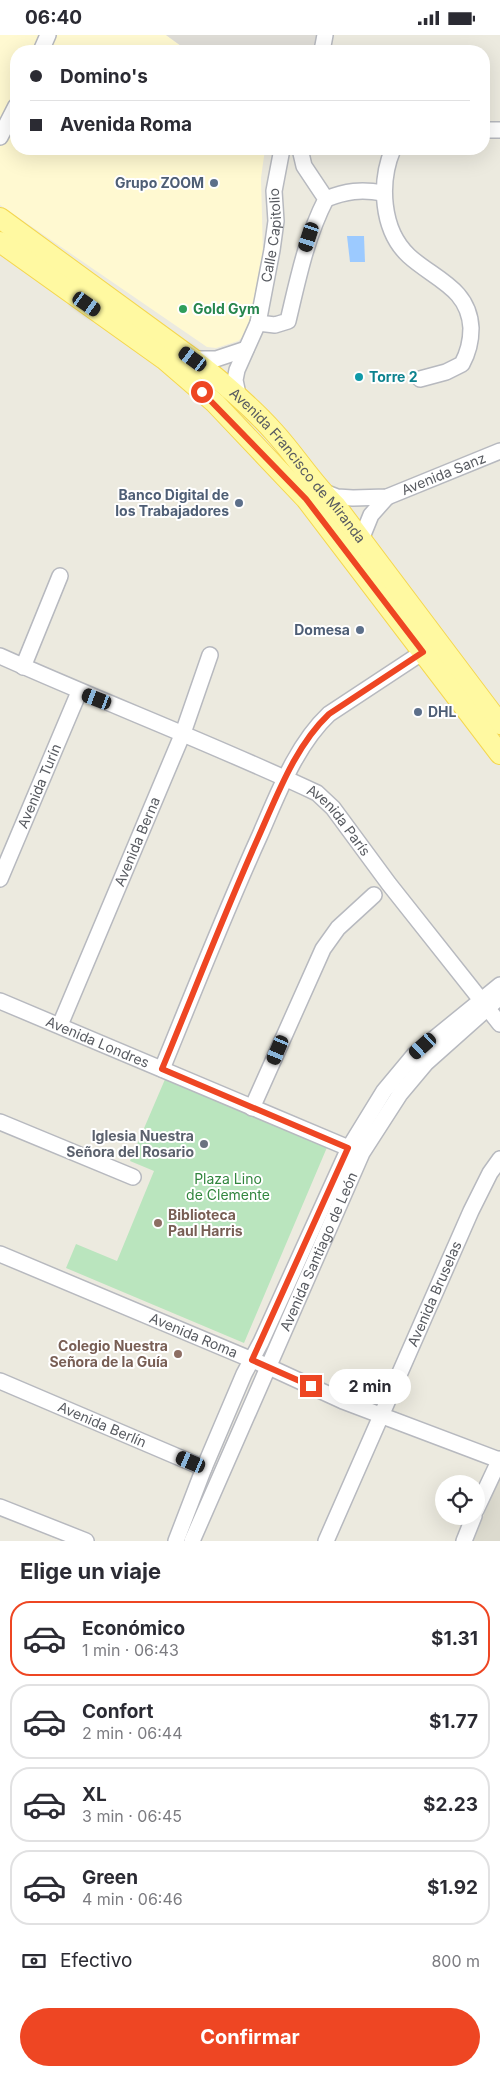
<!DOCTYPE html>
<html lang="es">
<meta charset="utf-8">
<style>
:root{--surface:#fff;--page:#f2f2f3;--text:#2b2b33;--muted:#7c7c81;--line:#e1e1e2;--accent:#ee4623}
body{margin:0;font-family:Inter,sans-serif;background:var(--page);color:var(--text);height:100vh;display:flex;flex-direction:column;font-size:19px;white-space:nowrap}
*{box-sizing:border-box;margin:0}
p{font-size:16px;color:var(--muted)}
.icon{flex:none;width:28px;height:28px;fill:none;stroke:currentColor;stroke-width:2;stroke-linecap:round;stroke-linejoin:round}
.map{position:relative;height:1506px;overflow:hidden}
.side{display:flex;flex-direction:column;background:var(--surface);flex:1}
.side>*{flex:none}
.banner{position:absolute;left:10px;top:10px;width:480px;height:110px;border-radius:20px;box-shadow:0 5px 20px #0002;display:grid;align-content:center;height:110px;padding:0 20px;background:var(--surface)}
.fabs{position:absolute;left:435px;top:1440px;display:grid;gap:10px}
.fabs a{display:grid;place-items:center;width:50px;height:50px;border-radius:50%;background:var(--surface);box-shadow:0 5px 20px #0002;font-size:25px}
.end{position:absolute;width:22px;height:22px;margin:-11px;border:6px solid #ee4623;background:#fff;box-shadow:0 0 0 2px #fff}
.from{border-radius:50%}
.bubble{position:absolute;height:35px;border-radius:18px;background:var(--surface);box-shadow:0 5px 20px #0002;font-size:16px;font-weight:700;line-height:35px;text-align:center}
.car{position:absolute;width:15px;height:30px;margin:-15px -8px;border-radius:6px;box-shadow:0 0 4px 1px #0007;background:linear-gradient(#222 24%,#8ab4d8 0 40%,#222 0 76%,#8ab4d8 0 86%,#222 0)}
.banner b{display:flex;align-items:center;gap:18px;height:48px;font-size:19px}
.banner b+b{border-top:1px solid var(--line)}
.banner i{width:12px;height:12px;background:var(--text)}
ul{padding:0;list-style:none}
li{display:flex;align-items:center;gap:15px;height:75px;margin:0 10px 8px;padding:0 10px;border:2px solid var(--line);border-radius:20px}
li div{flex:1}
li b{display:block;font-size:19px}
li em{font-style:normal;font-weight:700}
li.current{border-color:var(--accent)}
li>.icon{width:45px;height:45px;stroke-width:1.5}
h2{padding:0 20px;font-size:22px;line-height:60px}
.pay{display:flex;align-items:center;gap:12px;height:55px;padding:0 20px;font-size:19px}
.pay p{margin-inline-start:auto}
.cta{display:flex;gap:10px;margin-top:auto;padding:10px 20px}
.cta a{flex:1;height:58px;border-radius:30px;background:var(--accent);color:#fff;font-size:20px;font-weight:700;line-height:58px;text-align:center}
.status{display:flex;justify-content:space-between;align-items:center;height:35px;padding:0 25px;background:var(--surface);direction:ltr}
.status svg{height:14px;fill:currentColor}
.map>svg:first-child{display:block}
.commercial{fill:#fff9d1}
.industrial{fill:#dfddd7}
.education{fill:#dcdace}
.green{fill:#bae5be}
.water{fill:#9ccaff}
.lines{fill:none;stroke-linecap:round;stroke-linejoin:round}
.minor-casing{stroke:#b7b9bf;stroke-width:18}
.major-casing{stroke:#f5d74f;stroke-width:22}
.minor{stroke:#fff;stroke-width:15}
.major{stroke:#fff9a1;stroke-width:20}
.route{stroke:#ee4623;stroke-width:6}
.service-dot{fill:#5c6f8a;stroke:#fff;stroke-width:2}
.leisure-dot{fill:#2e9e5b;stroke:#fff;stroke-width:2}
.culture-dot{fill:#0f9aa8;stroke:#fff;stroke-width:2}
.worship-dot{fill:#6b7280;stroke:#fff;stroke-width:2}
.education-dot{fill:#8d6e63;stroke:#fff;stroke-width:2}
.labels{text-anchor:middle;stroke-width:4;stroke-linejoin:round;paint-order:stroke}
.service-label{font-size:14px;font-weight:bold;fill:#4e5e75;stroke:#fff;text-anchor:end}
.street-label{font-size:14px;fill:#585b61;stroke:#fff}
.leisure-label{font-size:14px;font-weight:bold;fill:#27864d;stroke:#fff;text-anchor:start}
.culture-label{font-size:14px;font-weight:bold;fill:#0d838f;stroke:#fff;text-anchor:start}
.worship-label{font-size:14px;font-weight:bold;fill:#5b616d;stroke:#fff;text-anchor:end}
.park-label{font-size:14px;fill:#32863e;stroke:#fff}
.education-label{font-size:14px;font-weight:bold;fill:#785e54;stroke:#fff;text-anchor:start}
</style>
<div class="status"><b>06:40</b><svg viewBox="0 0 49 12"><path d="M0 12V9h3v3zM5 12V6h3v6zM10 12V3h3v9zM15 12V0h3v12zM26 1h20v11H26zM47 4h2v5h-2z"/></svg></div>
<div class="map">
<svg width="500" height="1506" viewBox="0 0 500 1506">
<rect width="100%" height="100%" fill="#eceadf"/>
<polygon class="commercial" points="0,0 166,0 188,16 16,16 16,114 265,114 261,143 263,220 254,277 245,300 238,306 216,313 207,312 0,170"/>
<polygon class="industrial" points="166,0 322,0 319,12 314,16 289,16 284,10 234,16 188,16"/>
<polygon class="education" points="500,1443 500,1506 472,1506"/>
<polygon class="green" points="166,1042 328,1110 244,1308 66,1233 76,1209 117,1226 154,1136 130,1126"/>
<polygon class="water" points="347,201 364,201 365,227 350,227"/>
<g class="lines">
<g class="minor-casing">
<g id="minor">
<polyline points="41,16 48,0"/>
<polyline points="322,16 325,0"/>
<polyline points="484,95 500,95"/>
<polyline points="0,102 16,71"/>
<path d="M393,114C379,147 381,195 409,221C434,244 469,253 471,293C471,306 468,318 462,329L446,337L420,344"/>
<path d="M326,164C346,156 361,154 383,158"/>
<path d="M258,288L275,290L288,286C298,244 306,203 326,164L304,131L300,114"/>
<polyline points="193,324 216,324 246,314"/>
<path id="s1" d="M239,364L235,345L237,335L258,288L272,215L276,186L274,156L282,114"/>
<path id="s2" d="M324,457L337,462L353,463L387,462L500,416"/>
<polyline points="358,512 371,480 387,462"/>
<path id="s3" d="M0,621C105,668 213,709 317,758L333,773L389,849L500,989"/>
<polyline points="23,632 60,541"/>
<path id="s4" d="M0,844L79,657"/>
<path id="s5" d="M0,966L358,1117"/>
<path id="s6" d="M60,990L183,698L210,620"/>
<path d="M162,1034C194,956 225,877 260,800C278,759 296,710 329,679L423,617"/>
<polyline points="252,1073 323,914 338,893 374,860"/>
<polyline points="0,1087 133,1142"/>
<path id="s7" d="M0,1219L269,1332L343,1366L499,1425"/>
<path id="s8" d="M0,1346L204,1433"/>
<polyline points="0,1472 86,1506"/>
<polyline points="476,1475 500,1424"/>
<polyline points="176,1506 204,1433 244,1339 261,1307 349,1113 384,1056 414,1020 500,950"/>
<path id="s9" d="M192,1506L362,1118L400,1059L426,1028L500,962"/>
<path id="s10" d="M326,1506L471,1176L490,1138L500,1124"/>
<polyline points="464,1506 474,1481"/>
</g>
</g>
<g class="major-casing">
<g id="major">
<path id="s11" d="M0,183L193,324C221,346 250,370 274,397C296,421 312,448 336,471L500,689"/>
<polyline points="0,207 164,324 215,368 306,464 500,719"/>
</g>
</g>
<use href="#minor" class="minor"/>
<use href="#major" class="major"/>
</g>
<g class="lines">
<path class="route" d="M202,357L306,464L423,617L329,679C295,711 277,761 258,803C224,879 194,957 162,1034L348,1113L252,1325L311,1351"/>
</g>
<g class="service-dot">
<circle cx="214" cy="148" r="5"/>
<circle cx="239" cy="468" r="5"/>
<circle cx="360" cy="595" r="5"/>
<circle cx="418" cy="677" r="5"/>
</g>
<circle class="leisure-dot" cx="183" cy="274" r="5"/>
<circle class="culture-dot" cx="359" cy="342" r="5"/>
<circle class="worship-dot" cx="204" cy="1109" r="5"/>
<g class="education-dot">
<circle cx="158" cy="1188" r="5"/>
<circle cx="178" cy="1319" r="5"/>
</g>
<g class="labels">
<g class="service-label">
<text x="204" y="153">Grupo ZOOM</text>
<text x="229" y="465">Banco Digital de<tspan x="229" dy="16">los Trabajadores</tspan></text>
<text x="350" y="600">Domesa</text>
<text x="428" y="682" text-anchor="start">DHL</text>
</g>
<g class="street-label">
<text dy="5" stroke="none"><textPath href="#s1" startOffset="170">Calle Capitolio</textPath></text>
<text dy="5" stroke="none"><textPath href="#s11" startOffset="389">Avenida Francisco de Miranda</textPath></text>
<text dy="5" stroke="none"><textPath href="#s2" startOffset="125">Avenida Sanz</textPath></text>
<text dy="5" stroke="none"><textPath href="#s4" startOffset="101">Avenida Turín</textPath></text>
<text dy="5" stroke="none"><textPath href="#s3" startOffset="380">Avenida París</textPath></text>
<text dy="5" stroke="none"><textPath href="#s6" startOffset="199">Avenida Berna</textPath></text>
<text dy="5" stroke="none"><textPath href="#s5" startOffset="106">Avenida Londres</textPath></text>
<text dy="5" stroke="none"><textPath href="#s9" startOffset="316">Avenida Santiago de León</textPath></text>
<text dy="5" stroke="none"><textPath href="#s10" startOffset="270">Avenida Bruselas</textPath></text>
<text dy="5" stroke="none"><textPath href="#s7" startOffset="210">Avenida Roma</textPath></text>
<text dy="5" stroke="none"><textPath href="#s8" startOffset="111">Avenida Berlín</textPath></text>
</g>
<g class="leisure-label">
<text x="193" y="279">Gold Gym</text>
</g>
<g class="culture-label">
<text x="369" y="347">Torre 2</text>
</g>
<g class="worship-label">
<text x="194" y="1106">Iglesia Nuestra<tspan x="194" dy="16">Señora del Rosario</tspan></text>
</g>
<g class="park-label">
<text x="228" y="1149">Plaza Lino<tspan x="228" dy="16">de Clemente</tspan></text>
</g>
<g class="education-label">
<text x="168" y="1185">Biblioteca<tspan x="168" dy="16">Paul Harris</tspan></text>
<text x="168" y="1316" text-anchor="end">Colegio Nuestra<tspan x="168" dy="16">Señora de la Guía</tspan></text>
</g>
</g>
</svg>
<div class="fabs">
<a><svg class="icon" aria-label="locate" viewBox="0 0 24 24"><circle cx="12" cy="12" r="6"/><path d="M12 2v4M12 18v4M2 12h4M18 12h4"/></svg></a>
</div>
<i class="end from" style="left:202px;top:357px"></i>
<i class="end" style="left:311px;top:1351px"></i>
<div class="bubble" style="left:329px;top:1334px;width:82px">2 min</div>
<i class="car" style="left:309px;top:202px;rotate:198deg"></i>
<i class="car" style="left:87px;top:269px;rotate:125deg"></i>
<i class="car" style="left:193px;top:324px;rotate:306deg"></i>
<i class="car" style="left:97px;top:664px;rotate:291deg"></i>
<i class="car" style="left:423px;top:1011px;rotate:228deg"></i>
<i class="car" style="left:278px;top:1015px;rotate:203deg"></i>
<i class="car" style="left:191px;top:1427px;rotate:293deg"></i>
<div class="banner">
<b><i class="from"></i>Domino's</b>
<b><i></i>Avenida Roma</b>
</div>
</div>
<section class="side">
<h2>Elige un viaje</h2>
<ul>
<li class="current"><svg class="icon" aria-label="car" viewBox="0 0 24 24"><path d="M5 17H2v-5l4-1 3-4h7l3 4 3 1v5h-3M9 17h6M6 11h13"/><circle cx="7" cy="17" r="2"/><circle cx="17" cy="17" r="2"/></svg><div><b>Económico</b><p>1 min · 06:43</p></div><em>$1.31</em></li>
<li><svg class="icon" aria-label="car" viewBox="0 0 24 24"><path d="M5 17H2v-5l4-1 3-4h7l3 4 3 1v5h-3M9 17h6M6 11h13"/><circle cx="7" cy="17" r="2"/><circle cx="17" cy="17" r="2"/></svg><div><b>Confort</b><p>2 min · 06:44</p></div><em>$1.77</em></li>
<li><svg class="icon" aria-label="car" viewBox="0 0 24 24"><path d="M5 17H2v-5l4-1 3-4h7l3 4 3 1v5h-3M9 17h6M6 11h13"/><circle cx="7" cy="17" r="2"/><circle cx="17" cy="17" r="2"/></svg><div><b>XL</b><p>3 min · 06:45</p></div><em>$2.23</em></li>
<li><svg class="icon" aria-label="car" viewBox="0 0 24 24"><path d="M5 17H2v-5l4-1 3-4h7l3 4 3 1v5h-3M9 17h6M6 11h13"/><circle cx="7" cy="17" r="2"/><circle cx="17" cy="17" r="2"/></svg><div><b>Green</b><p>4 min · 06:46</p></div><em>$1.92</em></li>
</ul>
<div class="pay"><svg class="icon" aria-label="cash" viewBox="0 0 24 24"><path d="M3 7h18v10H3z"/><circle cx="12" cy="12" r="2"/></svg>Efectivo<p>800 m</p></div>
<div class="cta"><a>Confirmar</a></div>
</section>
